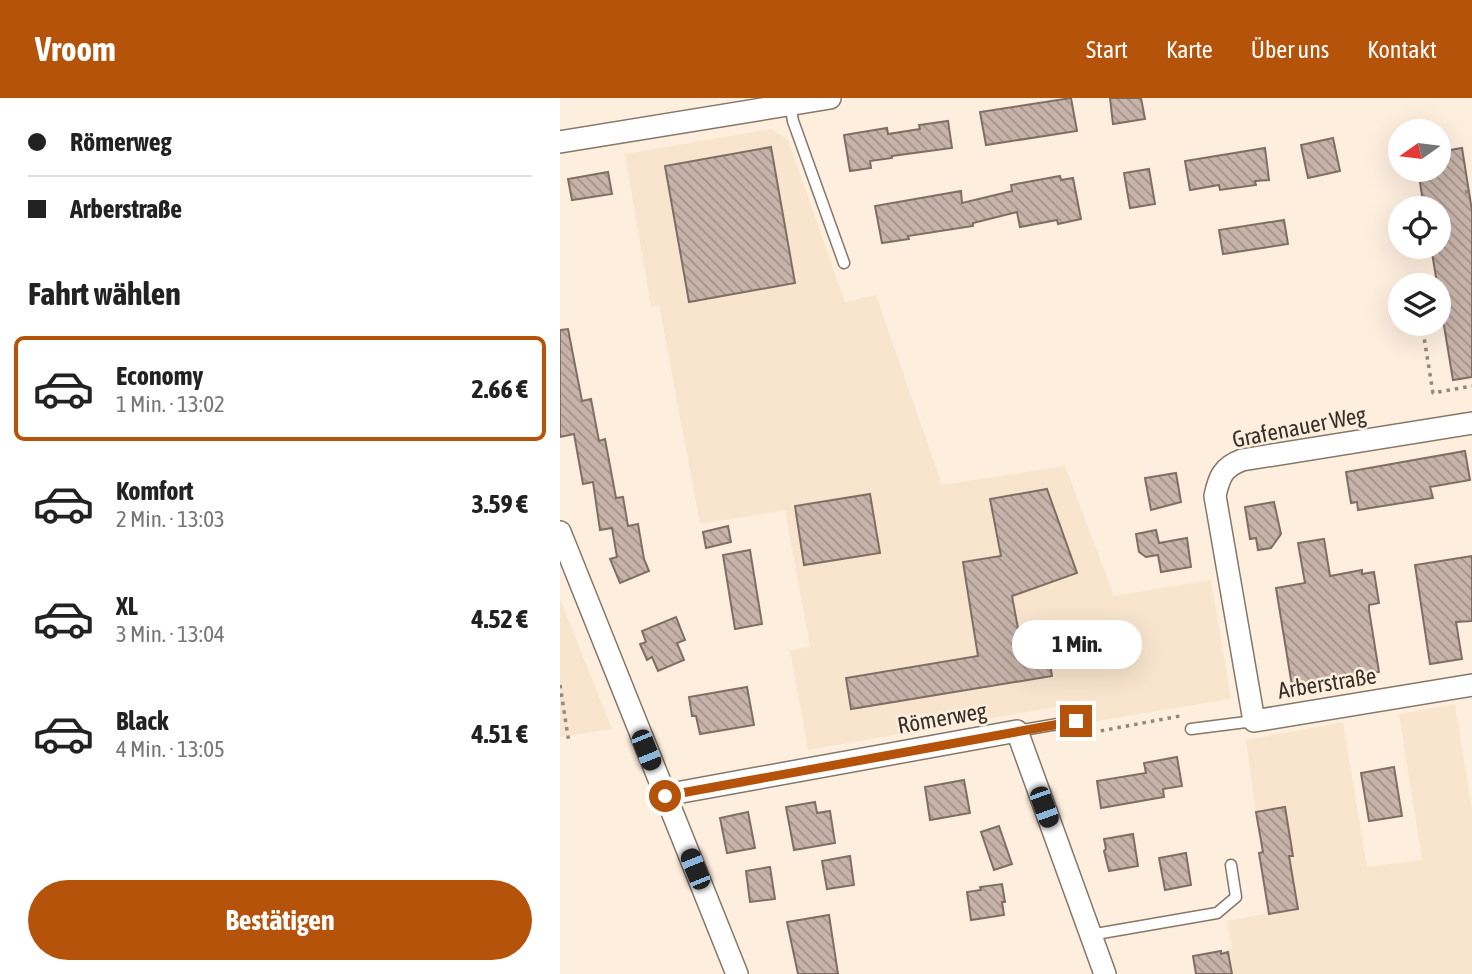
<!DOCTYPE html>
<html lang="de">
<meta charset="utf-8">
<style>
:root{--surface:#fff;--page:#f2f2f2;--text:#222;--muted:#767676;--line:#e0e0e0;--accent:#b45309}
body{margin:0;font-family:"Asap Condensed",sans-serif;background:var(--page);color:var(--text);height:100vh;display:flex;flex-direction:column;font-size:26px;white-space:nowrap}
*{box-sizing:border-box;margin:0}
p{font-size:23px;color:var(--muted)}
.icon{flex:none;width:38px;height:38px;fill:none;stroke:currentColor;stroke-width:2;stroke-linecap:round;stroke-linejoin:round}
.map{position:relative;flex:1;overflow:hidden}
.drawer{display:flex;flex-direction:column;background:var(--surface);width:560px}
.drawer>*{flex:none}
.top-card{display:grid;align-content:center;height:154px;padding:0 28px;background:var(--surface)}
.needle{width:46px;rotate:256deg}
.tools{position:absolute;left:828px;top:21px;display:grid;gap:14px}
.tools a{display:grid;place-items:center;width:63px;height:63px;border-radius:50%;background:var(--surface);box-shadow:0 7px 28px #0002;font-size:35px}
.end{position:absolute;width:32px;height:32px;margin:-16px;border:9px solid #b45309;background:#fff;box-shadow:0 0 0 4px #fff}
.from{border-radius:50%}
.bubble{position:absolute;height:49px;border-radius:24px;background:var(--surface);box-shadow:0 7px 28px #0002;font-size:23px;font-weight:700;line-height:49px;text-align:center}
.car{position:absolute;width:21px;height:42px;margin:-21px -10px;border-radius:9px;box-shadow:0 0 5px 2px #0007;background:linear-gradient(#222 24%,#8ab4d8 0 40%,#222 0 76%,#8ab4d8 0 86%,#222 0)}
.top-card b{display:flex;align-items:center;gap:24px;height:66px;font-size:26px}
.top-card b+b{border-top:2px solid var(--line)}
.top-card i{width:18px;height:18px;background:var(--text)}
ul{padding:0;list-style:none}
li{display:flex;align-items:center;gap:21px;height:105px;margin:0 14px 10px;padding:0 14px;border:4px solid transparent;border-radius:10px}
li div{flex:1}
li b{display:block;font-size:26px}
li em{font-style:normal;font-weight:700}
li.active{border-color:var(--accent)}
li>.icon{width:63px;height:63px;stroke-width:1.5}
h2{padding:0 28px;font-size:32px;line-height:84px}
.button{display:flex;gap:14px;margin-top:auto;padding:14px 28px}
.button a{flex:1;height:80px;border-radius:42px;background:var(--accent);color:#fff;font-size:28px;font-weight:700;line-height:80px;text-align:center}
header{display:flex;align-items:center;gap:42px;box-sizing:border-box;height:98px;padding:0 35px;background:var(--accent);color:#fff}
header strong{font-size:33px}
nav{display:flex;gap:38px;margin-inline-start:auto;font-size:24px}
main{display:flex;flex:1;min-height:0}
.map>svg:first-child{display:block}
.built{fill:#f9e5ce}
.building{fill:url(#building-back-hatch);stroke:#806e64;stroke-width:2}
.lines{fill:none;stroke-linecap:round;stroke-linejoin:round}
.lane-casing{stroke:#857769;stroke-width:13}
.street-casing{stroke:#857769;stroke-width:24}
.path{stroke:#92887c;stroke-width:3.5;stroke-dasharray:3.5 5;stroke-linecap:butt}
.lane{stroke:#fff;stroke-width:10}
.street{stroke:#fff;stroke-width:21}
.route{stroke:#b45309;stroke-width:9}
.labels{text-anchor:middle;stroke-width:5;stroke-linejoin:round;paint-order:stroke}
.street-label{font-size:23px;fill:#342f28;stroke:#feeede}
</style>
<header>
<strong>Vroom</strong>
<nav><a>Start</a><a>Karte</a><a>Über uns</a><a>Kontakt</a></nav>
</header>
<main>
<section class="drawer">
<div class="top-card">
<b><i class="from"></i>Römerweg</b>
<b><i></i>Arberstraße</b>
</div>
<h2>Fahrt wählen</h2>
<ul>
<li class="active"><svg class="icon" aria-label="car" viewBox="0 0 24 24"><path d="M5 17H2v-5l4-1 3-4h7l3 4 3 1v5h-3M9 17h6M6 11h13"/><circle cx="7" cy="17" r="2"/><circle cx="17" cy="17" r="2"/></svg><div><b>Economy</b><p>1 Min. · 13:02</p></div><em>2.66 €</em></li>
<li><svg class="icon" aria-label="car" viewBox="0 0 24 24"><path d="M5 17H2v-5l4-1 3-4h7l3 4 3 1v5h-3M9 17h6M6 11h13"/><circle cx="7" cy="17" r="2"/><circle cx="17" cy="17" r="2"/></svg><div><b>Komfort</b><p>2 Min. · 13:03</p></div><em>3.59 €</em></li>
<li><svg class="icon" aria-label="car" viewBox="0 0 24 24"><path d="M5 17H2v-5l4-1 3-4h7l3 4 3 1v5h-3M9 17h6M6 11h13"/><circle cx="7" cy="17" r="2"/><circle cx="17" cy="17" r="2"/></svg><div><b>XL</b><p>3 Min. · 13:04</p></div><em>4.52 €</em></li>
<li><svg class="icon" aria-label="car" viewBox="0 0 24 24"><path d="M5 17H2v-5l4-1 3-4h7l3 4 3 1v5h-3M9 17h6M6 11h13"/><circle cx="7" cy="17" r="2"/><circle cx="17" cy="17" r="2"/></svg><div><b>Black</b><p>4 Min. · 13:05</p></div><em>4.51 €</em></li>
</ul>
<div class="button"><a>Bestätigen</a></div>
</section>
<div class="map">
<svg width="912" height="876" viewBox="0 0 912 876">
<defs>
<pattern id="building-back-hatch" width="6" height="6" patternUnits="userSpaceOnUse" patternTransform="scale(1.75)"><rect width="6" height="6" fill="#c7b3a9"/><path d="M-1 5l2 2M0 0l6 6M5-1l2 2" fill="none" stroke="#a2928a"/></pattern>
</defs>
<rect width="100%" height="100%" fill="#feeede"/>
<g class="built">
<polygon points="211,31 228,42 285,204 316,197 382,387 505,368 554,498 651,482 671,601 531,624 525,604 248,652 230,552 250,549 225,412 140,426 99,207 91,209 65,56"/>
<polygon points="0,501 52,631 0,639"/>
<polygon points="895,606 912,712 912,876 636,876 633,858 672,851 667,823 709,815 686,642 783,624 807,769 862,762 839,616"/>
</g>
<g class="building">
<polygon points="511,0 517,33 426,47 420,14"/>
<polygon points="550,0 581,0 585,21 553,26"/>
<polygon points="388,23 392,50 332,58 332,60 310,63 311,70 290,73 284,37 327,30 328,36 360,31 359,27"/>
<polygon points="773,40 780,73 748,80 741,47"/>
<polygon points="211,49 235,185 129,204 105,68"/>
<polygon points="705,50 709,82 695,83 696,87 660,92 659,87 630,92 625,63"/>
<polygon points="902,50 912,113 912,279 893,282 871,149 878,149 878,110 864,110 858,72 878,72 878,54"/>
<polygon points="589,71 595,106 570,110 564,75"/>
<polygon points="48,74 52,96 12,102 8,81"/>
<polygon points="500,78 501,82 513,80 521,121 498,126 497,122 460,129 457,114 413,125 413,128 348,138 349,141 322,145 315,108 401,93 402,105 452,93 451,87"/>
<polygon points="724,122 728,146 663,156 659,132"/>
<polygon points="8,231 22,303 31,301 39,343 45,341 56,400 63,399 68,428 78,426 84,461 89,473 60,485 50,461 57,459 52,430 40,432 33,384 23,386 14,336 0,339 0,232"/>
<polygon points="905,353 910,382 870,389 873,400 798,412 797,404 791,405 786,374"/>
<polygon points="616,375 621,404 591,412 585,380"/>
<polygon points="487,391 517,475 452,498 462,552 487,548 492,578 291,611 286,580 418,558 403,464 441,458 430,401"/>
<polygon points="310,396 320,455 244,467 235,408"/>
<polygon points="714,404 721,436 711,450 698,452 696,440 690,441 685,409"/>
<polygon points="168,428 171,444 146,450 143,434"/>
<polygon points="596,432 599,445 627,440 631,469 601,474 598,457 586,459 579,454 576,436"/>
<polygon points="764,441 770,478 802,472 802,476 814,474 819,505 809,507 809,512 819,574 732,588 716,490 745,485 738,445"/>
<polygon points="190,452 202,526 175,531 163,457"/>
<polygon points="912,458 912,523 896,524 902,561 870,566 855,467"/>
<polygon points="116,519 125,542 117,545 124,562 98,573 92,559 87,562 80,546 86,544 82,533"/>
<polygon points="526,534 529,550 512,553 509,537"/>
<polygon points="187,589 194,627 140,636 136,618 132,618 129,599"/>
<polygon points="617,659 622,688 603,691 604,699 541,710 537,683 586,675 584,665"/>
<polygon points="834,669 842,718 809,723 801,675"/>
<polygon points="404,682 410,715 370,722 365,689"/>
<polygon points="255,704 257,715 270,713 275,745 234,752 226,709"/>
<polygon points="725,709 733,758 729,758 738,811 709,816 699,755 703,754 696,714"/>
<polygon points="188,714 195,750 167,755 160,720"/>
<polygon points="439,728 452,766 434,772 421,734"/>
<polygon points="573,736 578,768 549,773 544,753 546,751 544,741"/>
<polygon points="626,755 631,787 605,792 599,760"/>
<polygon points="290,758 294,787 267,791 262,763"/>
<polygon points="210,769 215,801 190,804 186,773"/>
<polygon points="442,786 445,804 442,804 444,817 411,822 407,794 421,792 420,789"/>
<polygon points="269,817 278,876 238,876 227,824"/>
<polygon points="661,853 661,856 668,854 672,876 636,876 633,858"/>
</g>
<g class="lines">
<g class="lane-casing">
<g id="lane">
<polyline points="230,6 233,23 284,165"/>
<polyline points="631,631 694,623"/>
<polyline points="457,633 515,623"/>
<polyline points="530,837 657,815 676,799 671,767"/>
</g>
</g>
<g class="street-casing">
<g id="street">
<polyline points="0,44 270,0"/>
<path d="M912,325L682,362C663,369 659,379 655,398L694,623L912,587"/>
<polyline points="0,434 177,876"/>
<polyline points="105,697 457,633 545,876"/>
</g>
</g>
<g class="path">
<polyline points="905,94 912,93"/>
<polyline points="863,233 873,295 912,288"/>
<polyline points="0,587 9,645"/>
<polyline points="524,636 620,618"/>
</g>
<use href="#lane" class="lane"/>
<use href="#street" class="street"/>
</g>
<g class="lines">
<polyline class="route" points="105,698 516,623"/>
</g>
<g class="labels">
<g class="street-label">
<text transform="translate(739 329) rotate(-11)" y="8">Grafenauer Weg</text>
<text transform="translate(767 585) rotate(-9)" y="8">Arberstraße</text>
<text transform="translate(382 620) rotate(-10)" y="8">Römerweg</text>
</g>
</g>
</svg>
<div class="tools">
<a><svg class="needle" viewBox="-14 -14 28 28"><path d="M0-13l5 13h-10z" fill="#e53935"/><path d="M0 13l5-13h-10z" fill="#767676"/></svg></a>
<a><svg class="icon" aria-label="locate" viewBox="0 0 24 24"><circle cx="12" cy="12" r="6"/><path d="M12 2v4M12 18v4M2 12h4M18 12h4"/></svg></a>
<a><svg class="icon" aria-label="layers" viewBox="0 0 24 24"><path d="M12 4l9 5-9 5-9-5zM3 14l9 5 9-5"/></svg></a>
</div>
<i class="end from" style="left:105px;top:698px"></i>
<i class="end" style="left:516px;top:623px"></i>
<div class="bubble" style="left:452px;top:522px;width:130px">1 Min.</div>
<i class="car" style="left:86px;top:652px;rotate:158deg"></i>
<i class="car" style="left:484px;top:709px;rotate:160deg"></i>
<i class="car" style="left:135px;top:771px;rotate:338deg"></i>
</div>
</main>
